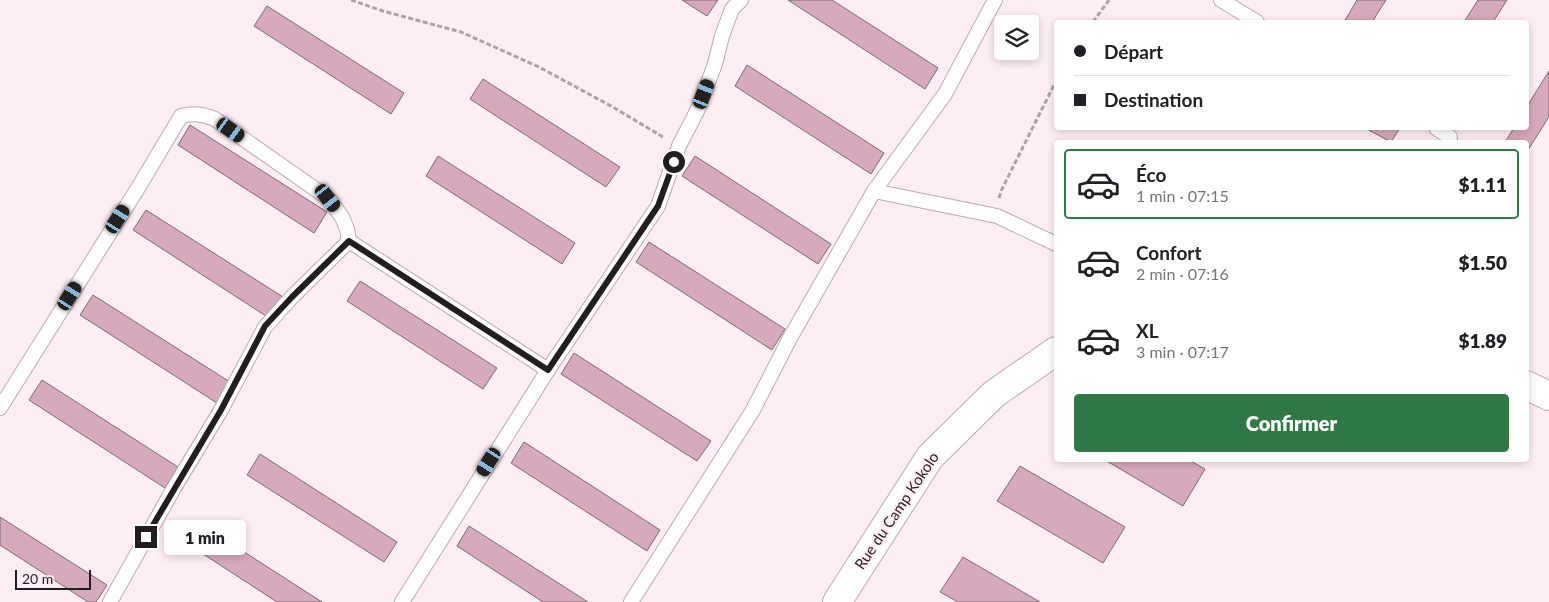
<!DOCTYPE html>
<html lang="fr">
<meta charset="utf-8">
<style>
:root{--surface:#fff;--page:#f2f2f2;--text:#202124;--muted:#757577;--line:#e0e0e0;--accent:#307946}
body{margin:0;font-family:Lato,sans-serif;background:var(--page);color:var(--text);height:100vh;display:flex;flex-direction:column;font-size:19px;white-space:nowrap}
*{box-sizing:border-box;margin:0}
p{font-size:16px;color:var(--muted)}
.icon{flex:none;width:28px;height:28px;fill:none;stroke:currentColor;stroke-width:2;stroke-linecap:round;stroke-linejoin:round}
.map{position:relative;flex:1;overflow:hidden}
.side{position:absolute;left:1054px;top:140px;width:475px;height:322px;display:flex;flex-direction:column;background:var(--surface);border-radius:5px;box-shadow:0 2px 8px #0003}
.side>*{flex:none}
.guide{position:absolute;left:1054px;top:20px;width:475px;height:110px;border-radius:5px;box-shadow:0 2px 8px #0003;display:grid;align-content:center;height:110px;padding:0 20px;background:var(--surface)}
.fabs{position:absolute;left:994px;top:15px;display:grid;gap:10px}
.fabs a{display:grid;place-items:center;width:45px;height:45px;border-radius:5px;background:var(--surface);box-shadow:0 2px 8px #0003;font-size:25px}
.scale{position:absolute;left:15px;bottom:12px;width:76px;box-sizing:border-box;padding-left:5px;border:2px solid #241d20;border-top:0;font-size:14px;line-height:18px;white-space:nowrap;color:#241d20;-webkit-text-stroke:4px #feeef4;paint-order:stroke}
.end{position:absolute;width:22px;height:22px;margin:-11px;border:6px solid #241d20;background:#fff;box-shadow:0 0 0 2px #fff}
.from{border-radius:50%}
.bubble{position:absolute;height:35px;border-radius:5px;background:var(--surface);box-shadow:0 2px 8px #0003;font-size:16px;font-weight:800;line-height:35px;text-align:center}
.car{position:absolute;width:15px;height:30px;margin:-15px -8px;border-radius:6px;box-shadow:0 0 4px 1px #0007;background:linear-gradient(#222 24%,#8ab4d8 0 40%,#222 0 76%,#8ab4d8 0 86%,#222 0)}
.guide b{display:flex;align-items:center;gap:18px;height:48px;font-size:19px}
.guide b+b{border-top:1px solid var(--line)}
.guide i{width:12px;height:12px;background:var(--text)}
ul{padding:9px 0 0;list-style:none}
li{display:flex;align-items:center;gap:15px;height:70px;margin:0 10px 8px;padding:0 10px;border:2px solid transparent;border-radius:5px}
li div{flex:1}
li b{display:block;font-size:19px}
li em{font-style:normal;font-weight:800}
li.current{border-color:var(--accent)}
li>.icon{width:45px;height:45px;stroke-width:1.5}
.action{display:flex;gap:10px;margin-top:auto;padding:10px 20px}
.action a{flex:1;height:58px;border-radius:5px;background:var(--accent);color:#fff;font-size:20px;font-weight:800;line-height:58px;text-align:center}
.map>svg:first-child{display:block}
.building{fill:#d6a9bc;stroke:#7b6a71}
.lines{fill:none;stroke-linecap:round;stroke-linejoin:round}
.lane-casing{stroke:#bca9b0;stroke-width:16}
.street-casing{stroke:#bca9b0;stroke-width:30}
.path{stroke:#aea1a6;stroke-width:3;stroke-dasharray:5 2.5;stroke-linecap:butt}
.lane{stroke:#fff;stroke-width:14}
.street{stroke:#fff;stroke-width:28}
.route{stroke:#241d20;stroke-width:6}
.labels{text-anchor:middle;stroke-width:4.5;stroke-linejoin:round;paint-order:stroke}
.street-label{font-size:15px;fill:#241d20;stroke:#feeef4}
</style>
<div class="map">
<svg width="1549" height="602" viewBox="0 0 1549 602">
<rect width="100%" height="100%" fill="#feeef4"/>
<g class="building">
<polygon points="682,0 718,0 707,16"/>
<polygon points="788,0 832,0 938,68 925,89"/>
<polygon points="1357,0 1386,0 1372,22 1344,22"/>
<polygon points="1478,0 1507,0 1493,22 1464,22"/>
<polygon points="267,6 404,93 391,114 254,26"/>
<polygon points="747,65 884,153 871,174 735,86"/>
<polygon points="1549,71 1549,117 1526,153 1526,142 1505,142 1514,128 1526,128 1526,108"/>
<polygon points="483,79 620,167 606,187 470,99"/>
<polygon points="190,125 327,212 314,233 178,145"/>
<polygon points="1365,128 1400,128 1391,142"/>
<polygon points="438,156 575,243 562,264 426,176"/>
<polygon points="695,156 831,244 818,264 682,176"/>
<polygon points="146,210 283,297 269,318 133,230"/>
<polygon points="649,242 785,329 772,350 636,262"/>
<polygon points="360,281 497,368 483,389 347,301"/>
<polygon points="93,295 230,382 217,403 80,315"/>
<polygon points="574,353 711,441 697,461 561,374"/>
<polygon points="42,380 178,467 165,488 29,400"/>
<polygon points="524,442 660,530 647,551 511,463"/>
<polygon points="260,454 397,542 384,562 247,475"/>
<polygon points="1105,460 1189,460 1205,469 1183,506"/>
<polygon points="1020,466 1125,527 1103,563 997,501"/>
<polygon points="0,517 107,585 96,602 88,602 0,545"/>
<polygon points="469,526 588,602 543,602 457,546"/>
<polygon points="210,530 322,602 277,602 197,550"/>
<polygon points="963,557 1040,602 958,602 940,592"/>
</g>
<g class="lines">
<g class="lane-casing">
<g id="lane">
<polyline points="1221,0 1257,22"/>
<polyline points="1436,128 1450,137"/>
<polyline points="874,191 997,216 1056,244"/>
<path d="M0,408L138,188L181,116C194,113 202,114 215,119L328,198L342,217L347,229L349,241L548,370"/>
<polyline points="110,602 174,488 221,410 265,327 292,297 349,241"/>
<polyline points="402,602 548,370 658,206 679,146 698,109 715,64 722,36 732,9 741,0"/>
<polyline points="631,602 753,410 790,338 874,191 945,94 995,0"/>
</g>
</g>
<g class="street-casing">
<g id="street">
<polyline points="1526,385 1549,396"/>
<polyline points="837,602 930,457 994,394 1056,351"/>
</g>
</g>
<g class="path">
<polyline points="351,0 383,11 461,32 539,67 611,106 663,137"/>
<polyline points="1093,22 1109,0"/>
<polyline points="999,198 1002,189 1056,81"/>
</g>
<use href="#lane" class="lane"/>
<use href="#street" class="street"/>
</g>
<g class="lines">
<polyline class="route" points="146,537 221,410 265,326 292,297 349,241 548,370 658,206 674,162"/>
</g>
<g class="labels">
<g class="street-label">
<text transform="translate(897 511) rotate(-56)" y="5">Rue du Camp Kokolo</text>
</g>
</g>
</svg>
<div class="fabs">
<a><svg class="icon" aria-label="layers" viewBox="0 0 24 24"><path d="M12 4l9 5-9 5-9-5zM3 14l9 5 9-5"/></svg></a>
</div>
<div class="scale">20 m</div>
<i class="end from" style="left:674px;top:162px"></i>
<i class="end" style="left:146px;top:537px"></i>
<div class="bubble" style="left:164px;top:520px;width:82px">1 min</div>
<i class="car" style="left:704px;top:94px;rotate:21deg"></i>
<i class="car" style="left:231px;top:130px;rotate:125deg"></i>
<i class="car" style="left:328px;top:198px;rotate:142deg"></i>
<i class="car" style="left:118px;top:219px;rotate:32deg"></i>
<i class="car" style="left:70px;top:296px;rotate:32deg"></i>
<i class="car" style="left:489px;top:462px;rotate:212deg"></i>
<div class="guide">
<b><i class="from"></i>Départ</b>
<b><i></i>Destination</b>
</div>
<section class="side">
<ul>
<li class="current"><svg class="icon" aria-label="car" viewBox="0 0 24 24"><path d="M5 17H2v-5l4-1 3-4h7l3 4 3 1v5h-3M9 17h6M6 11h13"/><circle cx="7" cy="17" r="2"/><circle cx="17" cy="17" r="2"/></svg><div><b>Éco</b><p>1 min · 07:15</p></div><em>$1.11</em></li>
<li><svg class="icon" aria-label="car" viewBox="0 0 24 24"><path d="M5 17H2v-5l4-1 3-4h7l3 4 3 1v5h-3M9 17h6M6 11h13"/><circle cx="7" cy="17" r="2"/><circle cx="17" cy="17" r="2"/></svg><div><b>Confort</b><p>2 min · 07:16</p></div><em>$1.50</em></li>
<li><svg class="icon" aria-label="car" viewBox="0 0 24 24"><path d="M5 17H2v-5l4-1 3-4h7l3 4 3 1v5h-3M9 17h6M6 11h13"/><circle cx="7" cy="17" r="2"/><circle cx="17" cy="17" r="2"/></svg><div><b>XL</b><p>3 min · 07:17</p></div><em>$1.89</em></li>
</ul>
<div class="action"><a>Confirmer</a></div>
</section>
</div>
